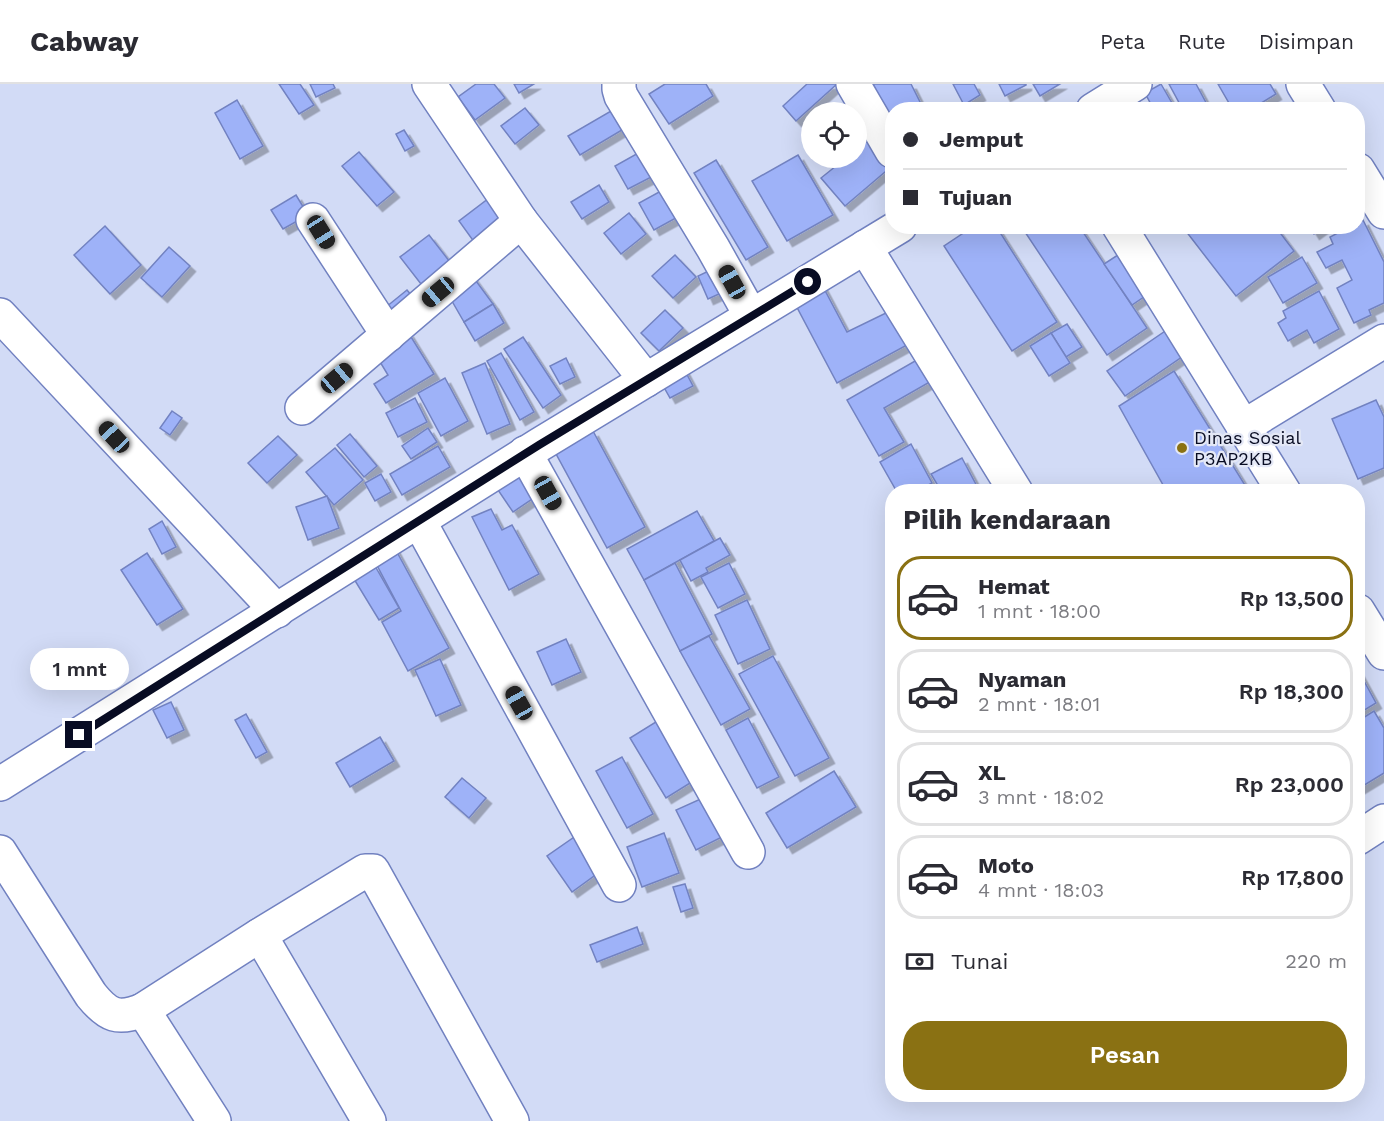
<!DOCTYPE html>
<html lang="id">
<meta charset="utf-8">
<style>
:root{--surface:#fff;--page:#f7f7f7;--text:#2b2b33;--muted:#7c7c81;--line:#e1e1e2;--accent:#8a7113}
body{margin:0;font-family:"Work Sans",sans-serif;background:var(--page);color:var(--text);height:100vh;display:flex;flex-direction:column;font-size:22px;white-space:nowrap}
*{box-sizing:border-box;margin:0}
p{font-size:20px;color:var(--muted)}
.icon{flex:none;width:33px;height:33px;fill:none;stroke:currentColor;stroke-width:2;stroke-linecap:round;stroke-linejoin:round}
.map{position:relative;flex:1;overflow:hidden}
.drawer{position:absolute;left:885px;top:400px;width:480px;height:618px;display:flex;flex-direction:column;background:var(--surface);border-radius:24px;box-shadow:0 6px 24px #0002}
.drawer>*{flex:none}
.top-card{position:absolute;left:885px;top:18px;width:480px;height:132px;border-radius:24px;box-shadow:0 6px 24px #0002;display:grid;align-content:center;height:132px;padding:0 18px;background:var(--surface)}
.controls{position:absolute;left:801px;top:18px;display:grid;gap:12px}
.controls a{display:grid;place-items:center;width:66px;height:66px;border-radius:50%;background:var(--surface);box-shadow:0 6px 24px #0002;font-size:30px}
.end{position:absolute;width:27px;height:27px;margin:-14px;border:8px solid #080c23;background:#fff;box-shadow:0 0 0 3px #fff}
.from{border-radius:50%}
.bubble{position:absolute;height:42px;border-radius:21px;background:var(--surface);box-shadow:0 6px 24px #0002;font-size:20px;font-weight:600;line-height:42px;text-align:center}
.car{position:absolute;width:18px;height:36px;margin:-18px -9px;border-radius:8px;box-shadow:0 0 4px 2px #0007;background:linear-gradient(#222 24%,#8ab4d8 0 40%,#222 0 76%,#8ab4d8 0 86%,#222 0)}
.top-card b{display:flex;align-items:center;gap:21px;height:57px;font-size:22px}
.top-card b+b{border-top:2px solid var(--line)}
.top-card i{width:15px;height:15px;background:var(--text)}
ul{padding:0;list-style:none}
li{display:flex;align-items:center;gap:18px;height:84px;margin:0 12px 9px;padding:0 6px;border:3px solid var(--line);border-radius:24px}
li div{flex:1}
li b{display:block;font-size:22px}
li em{font-style:normal;font-weight:600}
li.current{border-color:var(--accent)}
li>.icon{width:54px;height:54px;stroke-width:1.5}
h2{padding:0 18px;font-size:27px;line-height:72px}
.pay{display:flex;align-items:center;gap:15px;height:66px;padding:0 18px;font-size:22px}
.pay p{margin-inline-start:auto}
.button{display:flex;gap:12px;margin-top:auto;padding:12px 18px}
.button a{flex:1;height:69px;border-radius:24px;background:var(--accent);color:#fff;font-size:24px;font-weight:600;line-height:69px;text-align:center}
header{display:flex;align-items:center;gap:36px;box-sizing:border-box;height:84px;padding:0 30px;background:var(--surface);border-bottom:2px solid var(--line)}
header strong{font-size:28px}
nav{display:flex;gap:33px;margin-inline-start:auto;font-size:21px}
.map>svg:first-child{display:block}
.building{fill:#9eb2f8;stroke:#7282c1;stroke-width:1.5;filter:url(#shadow)}
.lines{fill:none;stroke-linecap:round;stroke-linejoin:round}
.minor-casing{stroke:#7181c0;stroke-width:36}
.minor{stroke:#fff;stroke-width:33}
.route{stroke:#080c23;stroke-width:8}
.poi-dot{fill:#8a7113;stroke:#e4e8f6;stroke-width:2}
.labels{text-anchor:middle;stroke-width:4.5;stroke-linejoin:round;paint-order:stroke}
.poi-label{font-size:18px;fill:#080c23;stroke:#e4e8f6;text-anchor:start}
</style>
<header>
<strong>Cabway</strong>
<nav><a>Peta</a><a>Rute</a><a>Disimpan</a></nav>
</header>
<div class="map">
<svg width="1384" height="1037" viewBox="0 0 1384 1037">
<defs>
<filter id="shadow"><feDropShadow dx="5.5" dy="5.5" stdDeviation="0" flood-color="#0004"/></filter>
</defs>
<rect width="100%" height="100%" fill="#d2dbf6"/>
<g class="building">
<polygon points="279,0 300,0 314,21 299,30"/>
<polygon points="310,0 333,0 335,4 316,13"/>
<polygon points="476,0 494,0 505,14 475,36 458,13"/>
<polygon points="514,0 534,0 519,9"/>
<polygon points="665,0 706,0 713,12 669,40 649,10"/>
<polygon points="807,0 837,0 796,37 783,22"/>
<polygon points="873,0 911,0 921,20 910,26 892,26 892,35 891,36"/>
<polygon points="953,0 974,0 980,11 964,21"/>
<polygon points="999,0 1026,0 1026,1 1005,12"/>
<polygon points="1033,0 1060,0 1040,12"/>
<polygon points="1161,0 1176,26 1154,26 1145,9"/>
<polygon points="1169,0 1196,0 1210,26 1183,26"/>
<polygon points="1218,0 1270,0 1276,10 1250,26 1233,26"/>
<polygon points="237,16 263,62 240,75 215,29"/>
<polygon points="525,24 539,41 515,60 501,42"/>
<polygon points="611,27 622,46 580,71 568,52"/>
<polygon points="404,46 414,62 405,67 396,50"/>
<polygon points="869,54 892,82 845,122 821,94 846,74 856,74 856,65"/>
<polygon points="649,63 663,87 628,105 615,82"/>
<polygon points="359,68 394,108 377,122 342,82"/>
<polygon points="798,71 833,131 787,157 752,97"/>
<polygon points="716,76 768,163 746,176 694,89"/>
<polygon points="599,101 609,118 582,135 571,118"/>
<polygon points="670,102 685,129 654,146 639,119"/>
<polygon points="497,108 516,133 477,162 459,137"/>
<polygon points="296,111 308,131 283,145 271,126"/>
<polygon points="629,129 646,150 621,170 604,149"/>
<polygon points="1363,136 1384,178 1384,219 1369,226 1371,231 1354,239 1337,204 1352,196 1342,176 1326,184 1317,168 1333,160 1330,153 1351,142 1358,142 1358,139"/>
<polygon points="105,142 141,181 110,210 74,171"/>
<polygon points="974,142 996,142 1057,238 1012,267 944,162"/>
<polygon points="1021,142 1079,142 1147,244 1107,271"/>
<polygon points="1182,142 1275,142 1294,167 1236,212"/>
<polygon points="1309,142 1325,142 1314,150"/>
<polygon points="429,151 450,178 421,200 400,173"/>
<polygon points="169,163 190,182 162,213 141,194"/>
<polygon points="1127,165 1154,206 1132,221 1104,180"/>
<polygon points="675,171 696,193 673,214 652,192"/>
<polygon points="1302,173 1317,199 1283,219 1268,193"/>
<polygon points="719,182 730,205 708,215 698,192"/>
<polygon points="468,186 493,220 464,238 445,205"/>
<polygon points="821,199 847,248 890,227 907,261 837,299 792,214"/>
<polygon points="407,206 416,217 395,234 386,223"/>
<polygon points="1319,207 1339,245 1314,259 1307,246 1288,257 1278,239 1286,234 1283,227"/>
<polygon points="493,220 504,239 475,257 464,238"/>
<polygon points="665,226 683,244 659,267 641,249"/>
<polygon points="1067,240 1082,263 1066,273 1051,249"/>
<polygon points="1174,241 1192,266 1125,312 1107,287"/>
<polygon points="408,248 434,290 386,319 374,300 388,291 374,268"/>
<polygon points="1051,249 1070,279 1049,292 1030,262"/>
<polygon points="523,253 561,311 543,324 504,265"/>
<polygon points="501,269 534,328 520,336 487,277"/>
<polygon points="922,273 935,295 884,324 904,358 879,372 847,316"/>
<polygon points="566,274 575,293 560,300 550,282"/>
<polygon points="485,279 510,340 487,350 462,289"/>
<polygon points="684,285 693,302 670,314 661,298"/>
<polygon points="1174,287 1248,406 1245,408 1167,408 1119,322"/>
<polygon points="445,294 468,337 441,352 418,309"/>
<polygon points="415,314 427,338 398,353 386,329"/>
<polygon points="1376,316 1384,333 1384,384 1358,395 1332,335"/>
<polygon points="172,327 182,334 170,351 160,344"/>
<polygon points="428,344 437,358 411,375 402,362"/>
<polygon points="593,347 645,443 607,464 555,368"/>
<polygon points="350,350 377,382 364,393 337,361"/>
<polygon points="278,352 297,371 267,399 248,379"/>
<polygon points="911,360 932,399 916,408 897,408 880,378"/>
<polygon points="438,362 450,383 402,411 390,390"/>
<polygon points="335,364 363,396 334,421 306,388"/>
<polygon points="962,374 980,408 933,408 931,404 937,400 931,390"/>
<polygon points="523,389 538,411 513,428 498,406"/>
<polygon points="381,390 391,408 375,417 365,399"/>
<polygon points="327,412 339,444 308,456 296,423"/>
<polygon points="491,425 502,446 512,441 539,490 509,506 472,433"/>
<polygon points="697,427 714,457 644,496 627,465"/>
<polygon points="162,437 176,463 162,470 149,445"/>
<polygon points="720,454 730,471 706,484 708,488 691,497 680,476"/>
<polygon points="392,459 449,564 408,587 382,538 401,527 371,470"/>
<polygon points="147,469 183,525 157,541 121,486"/>
<polygon points="675,479 712,550 680,567 644,496"/>
<polygon points="729,479 745,510 718,524 701,493"/>
<polygon points="375,482 399,524 379,536 354,495"/>
<polygon points="747,516 770,565 738,580 715,531"/>
<polygon points="709,552 750,625 721,641 680,567"/>
<polygon points="566,555 581,588 552,601 537,568"/>
<polygon points="773,572 829,674 795,692 739,590"/>
<polygon points="440,575 461,621 436,632 415,586"/>
<polygon points="1358,586 1376,619 1358,630"/>
<polygon points="171,618 184,646 167,654 153,626"/>
<polygon points="1374,627 1384,644 1384,689 1358,705 1358,637"/>
<polygon points="246,630 267,668 256,674 235,636"/>
<polygon points="748,634 779,693 757,704 726,646"/>
<polygon points="659,636 695,696 666,714 630,654"/>
<polygon points="380,653 394,677 350,703 336,679"/>
<polygon points="622,673 653,730 627,744 596,687"/>
<polygon points="834,687 856,723 787,764 766,729"/>
<polygon points="462,694 486,714 469,734 445,713"/>
<polygon points="705,713 724,752 696,766 676,726"/>
<polygon points="580,749 605,784 572,808 547,772"/>
<polygon points="664,749 679,789 642,803 627,763"/>
<polygon points="685,800 693,824 681,828 673,803"/>
<polygon points="637,843 643,860 597,878 590,861"/>
</g>
<g class="lines">
<g class="minor-casing">
<g id="minor">
<polyline points="429,0 521,137 646,296"/>
<polyline points="619,0 619,5 621,12 713,164 751,232"/>
<polyline points="853,0 892,67"/>
<polyline points="1303,0 1319,26"/>
<polyline points="1093,26 1135,0"/>
<polyline points="1358,86 1384,128"/>
<polyline points="313,136 388,251"/>
<polyline points="1119,142 1284,408"/>
<polyline points="865,163 1016,408"/>
<polyline points="0,231 277,527"/>
<polyline points="302,324 521,137"/>
<polyline points="1243,343 1384,257"/>
<polyline points="525,369 748,768"/>
<polyline points="419,437 619,801"/>
<polyline points="1358,527 1384,569"/>
<polyline points="0,700 539,361 900,142"/>
<polyline points="1358,754 1384,737"/>
<path d="M0,768L91,911C108,932 118,936 143,926L260,851L365,787H373L512,1037"/>
<polyline points="260,851 369,1037"/>
<polyline points="143,926 214,1037"/>
</g>
</g>
<use href="#minor" class="minor"/>
</g>
<g class="lines">
<polyline class="route" points="79,651 539,361 808,198"/>
</g>
<circle class="poi-dot" cx="1182" cy="364" r="6"/>
<g class="labels">
<g class="poi-label">
<text x="1194" y="360">Dinas Sosial<tspan x="1194" dy="21">P3AP2KB</tspan></text>
</g>
</g>
</svg>
<div class="controls">
<a><svg class="icon" aria-label="locate" viewBox="0 0 24 24"><circle cx="12" cy="12" r="6"/><path d="M12 2v4M12 18v4M2 12h4M18 12h4"/></svg></a>
</div>
<i class="end from" style="left:808px;top:198px"></i>
<i class="end" style="left:79px;top:651px"></i>
<div class="bubble" style="left:30px;top:564px;width:99px">1 mnt</div>
<i class="car" style="left:321px;top:148px;rotate:148deg"></i>
<i class="car" style="left:732px;top:198px;rotate:331deg"></i>
<i class="car" style="left:438px;top:208px;rotate:230deg"></i>
<i class="car" style="left:337px;top:294px;rotate:50deg"></i>
<i class="car" style="left:114px;top:353px;rotate:317deg"></i>
<i class="car" style="left:548px;top:409px;rotate:151deg"></i>
<i class="car" style="left:519px;top:619px;rotate:331deg"></i>
<div class="top-card">
<b><i class="from"></i>Jemput</b>
<b><i></i>Tujuan</b>
</div>
<section class="drawer">
<h2>Pilih kendaraan</h2>
<ul>
<li class="current"><svg class="icon" aria-label="car" viewBox="0 0 24 24"><path d="M5 17H2v-5l4-1 3-4h7l3 4 3 1v5h-3M9 17h6M6 11h13"/><circle cx="7" cy="17" r="2"/><circle cx="17" cy="17" r="2"/></svg><div><b>Hemat</b><p>1 mnt · 18:00</p></div><em>Rp 13,500</em></li>
<li><svg class="icon" aria-label="car" viewBox="0 0 24 24"><path d="M5 17H2v-5l4-1 3-4h7l3 4 3 1v5h-3M9 17h6M6 11h13"/><circle cx="7" cy="17" r="2"/><circle cx="17" cy="17" r="2"/></svg><div><b>Nyaman</b><p>2 mnt · 18:01</p></div><em>Rp 18,300</em></li>
<li><svg class="icon" aria-label="car" viewBox="0 0 24 24"><path d="M5 17H2v-5l4-1 3-4h7l3 4 3 1v5h-3M9 17h6M6 11h13"/><circle cx="7" cy="17" r="2"/><circle cx="17" cy="17" r="2"/></svg><div><b>XL</b><p>3 mnt · 18:02</p></div><em>Rp 23,000</em></li>
<li><svg class="icon" aria-label="car" viewBox="0 0 24 24"><path d="M5 17H2v-5l4-1 3-4h7l3 4 3 1v5h-3M9 17h6M6 11h13"/><circle cx="7" cy="17" r="2"/><circle cx="17" cy="17" r="2"/></svg><div><b>Moto</b><p>4 mnt · 18:03</p></div><em>Rp 17,800</em></li>
</ul>
<div class="pay"><svg class="icon" aria-label="cash" viewBox="0 0 24 24"><path d="M3 7h18v10H3z"/><circle cx="12" cy="12" r="2"/></svg>Tunai<p>220 m</p></div>
<div class="button"><a>Pesan</a></div>
</section>
</div>
